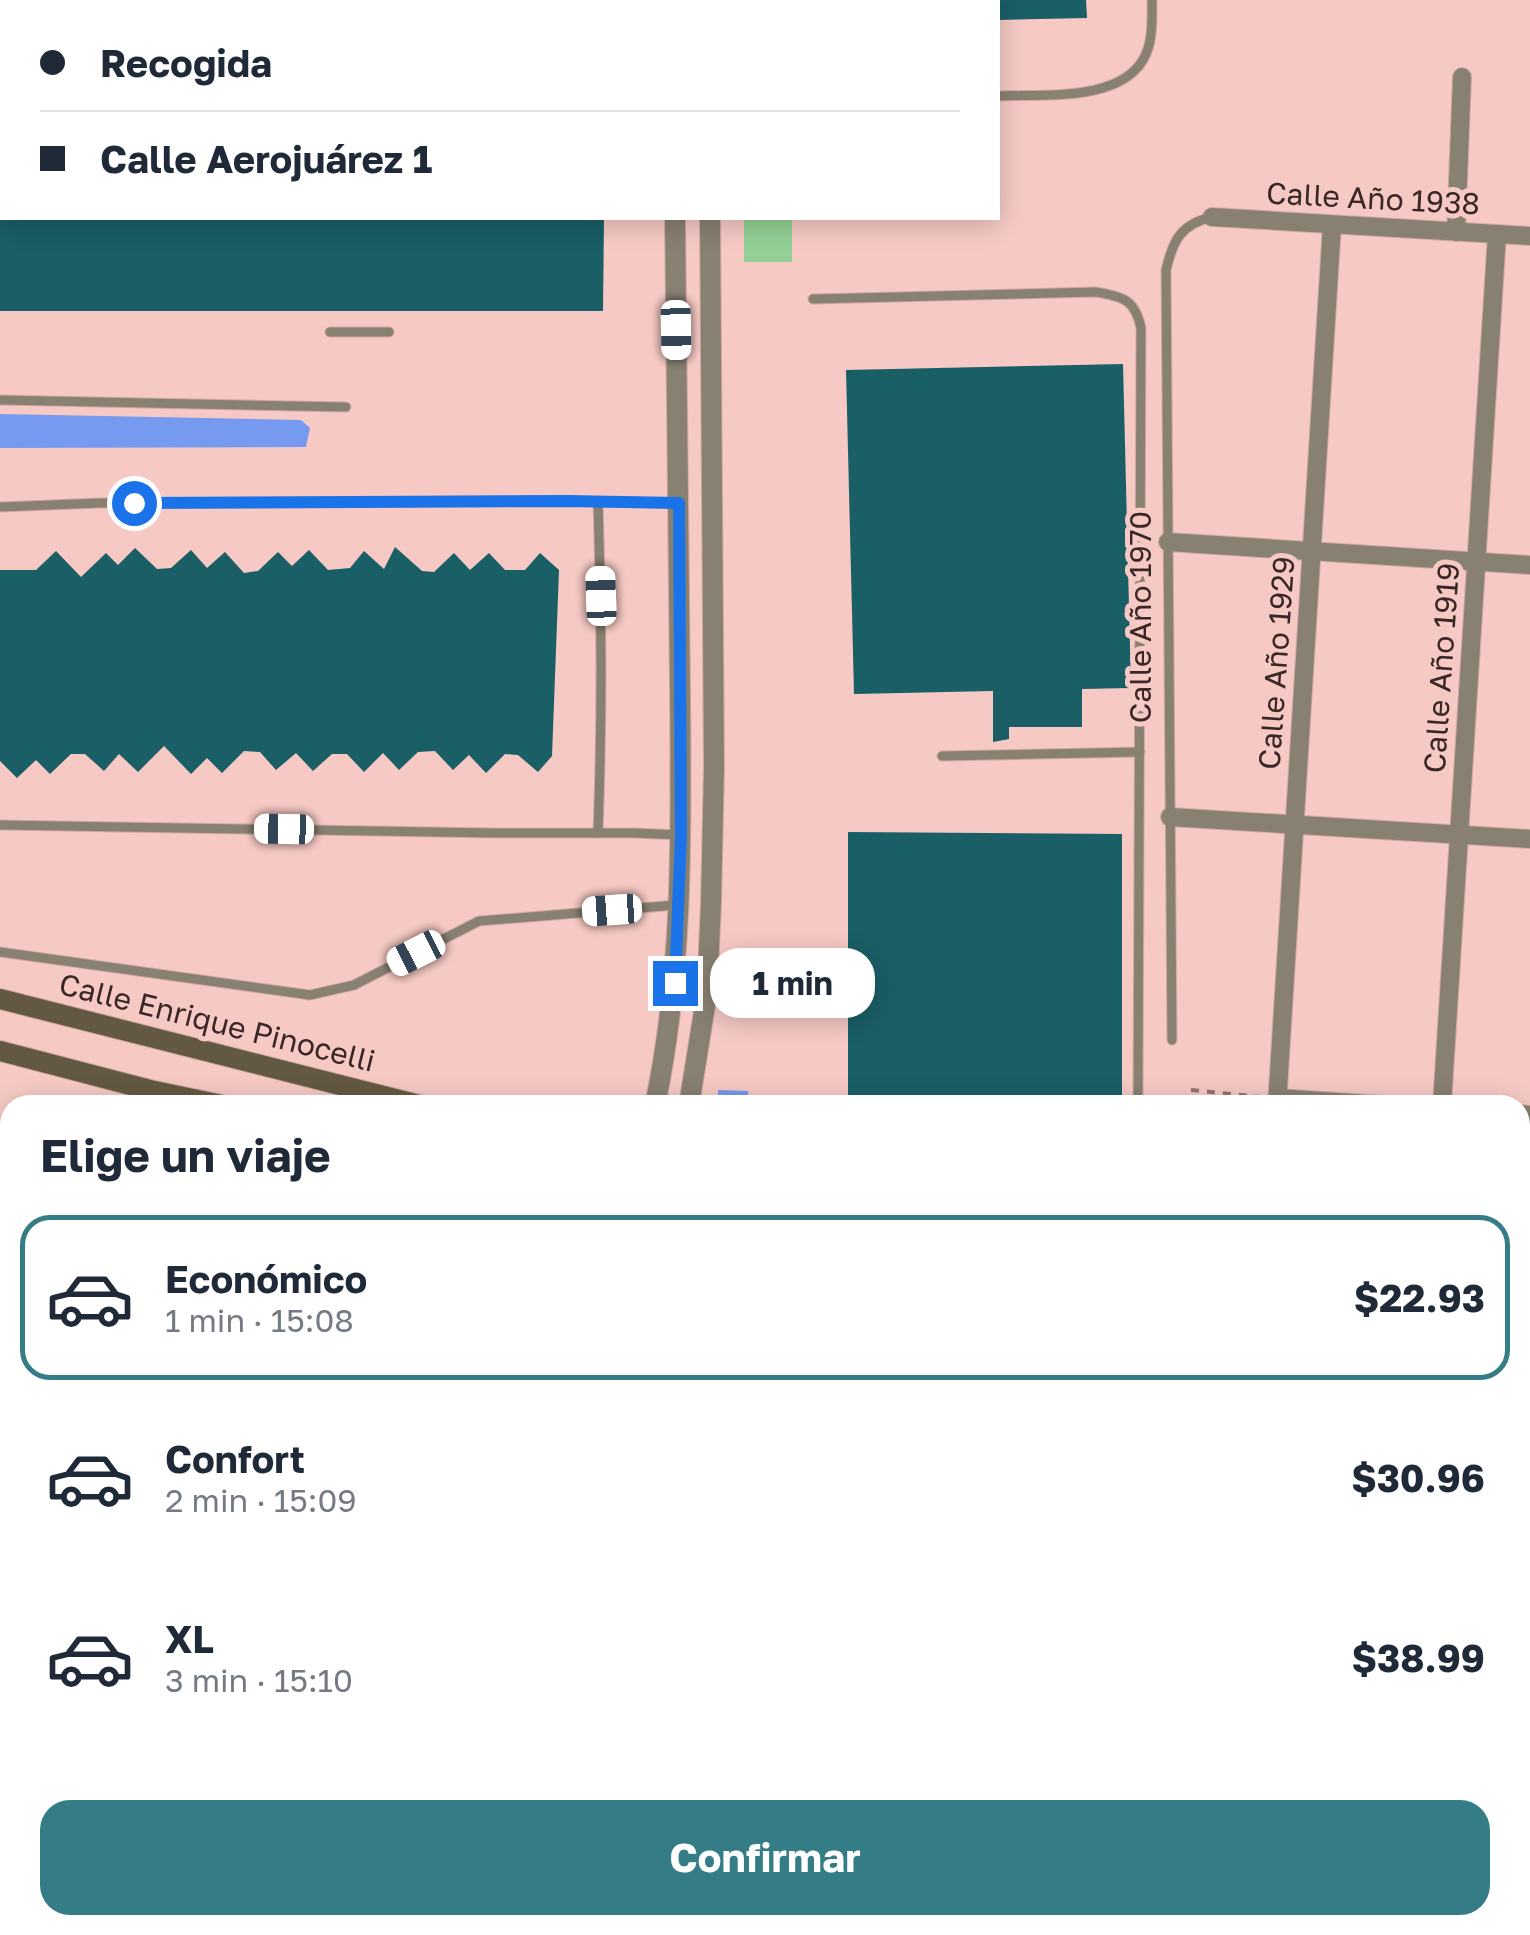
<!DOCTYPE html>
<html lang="es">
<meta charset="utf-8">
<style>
:root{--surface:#fff;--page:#f6f6f7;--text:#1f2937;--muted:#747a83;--line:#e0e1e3;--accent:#357d86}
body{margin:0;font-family:"Golos Text",sans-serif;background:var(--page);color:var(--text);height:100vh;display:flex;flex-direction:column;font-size:38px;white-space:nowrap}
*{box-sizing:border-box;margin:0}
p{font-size:32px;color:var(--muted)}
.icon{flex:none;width:55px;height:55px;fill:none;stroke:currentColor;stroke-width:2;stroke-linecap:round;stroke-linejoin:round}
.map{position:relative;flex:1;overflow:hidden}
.panel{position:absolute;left:0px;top:1095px;width:1530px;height:840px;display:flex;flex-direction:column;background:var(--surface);border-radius:30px 30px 0 0;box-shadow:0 5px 25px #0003}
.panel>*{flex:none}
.banner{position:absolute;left:0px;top:0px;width:1000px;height:220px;box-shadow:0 5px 25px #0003;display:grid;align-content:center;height:220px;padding:0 40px;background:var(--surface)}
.end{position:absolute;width:45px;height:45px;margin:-22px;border:12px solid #1a73e8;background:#fff;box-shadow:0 0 0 5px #fff}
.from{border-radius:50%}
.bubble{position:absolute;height:70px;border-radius:30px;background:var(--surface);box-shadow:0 5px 25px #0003;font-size:32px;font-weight:700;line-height:70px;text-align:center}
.car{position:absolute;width:30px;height:60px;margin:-30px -15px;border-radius:12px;box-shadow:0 0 8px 2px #0007;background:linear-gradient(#fff 24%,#345 0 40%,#fff 0 76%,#345 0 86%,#fff 0)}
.banner b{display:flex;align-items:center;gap:35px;height:95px;font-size:38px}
.banner b+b{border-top:2px solid var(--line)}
.banner i{width:25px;height:25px;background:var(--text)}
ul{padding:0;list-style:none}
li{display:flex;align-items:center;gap:30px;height:165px;margin:0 20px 15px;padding:0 20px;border:5px solid transparent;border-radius:30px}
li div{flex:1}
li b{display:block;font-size:38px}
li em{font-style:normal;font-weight:700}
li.active{border-color:var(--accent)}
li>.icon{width:90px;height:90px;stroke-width:1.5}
h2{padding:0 40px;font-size:45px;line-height:120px}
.button{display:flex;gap:20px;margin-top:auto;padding:20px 40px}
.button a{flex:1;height:115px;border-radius:30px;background:var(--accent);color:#fff;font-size:40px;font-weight:700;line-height:115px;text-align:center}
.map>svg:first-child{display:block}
.green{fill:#93d096}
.water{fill:#769af0}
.building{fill:#1a5e66}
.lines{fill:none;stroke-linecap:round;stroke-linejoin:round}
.service-casing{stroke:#d0a9a4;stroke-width:11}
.minor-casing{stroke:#d0a9a4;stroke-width:20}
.tertiary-casing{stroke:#d0a9a4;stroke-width:22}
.secondary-casing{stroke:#d0a9a4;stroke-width:22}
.path{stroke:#91736f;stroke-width:4;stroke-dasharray:8 8;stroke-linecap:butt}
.service{stroke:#888172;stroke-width:9}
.minor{stroke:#888172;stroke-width:18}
.tertiary{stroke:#888172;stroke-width:20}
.secondary{stroke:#635943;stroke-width:20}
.route{stroke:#1a73e8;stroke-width:12}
.labels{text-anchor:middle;stroke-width:10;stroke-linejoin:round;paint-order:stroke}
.street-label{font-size:30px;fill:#392826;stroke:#f6c9c4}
</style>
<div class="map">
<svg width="1530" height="1935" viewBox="0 0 1530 1935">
<rect width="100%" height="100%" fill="#f6c9c4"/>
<rect class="green" x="744" y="218" width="48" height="44"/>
<g class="water">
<polygon points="0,414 301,420 310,428 306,447 0,448"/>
<polygon points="718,1090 748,1091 748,1105 718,1105"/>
</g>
<g class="building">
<polygon points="998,0 1086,0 1087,18 998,20"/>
<polygon points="0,218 604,218 603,311 0,311"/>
<polygon points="1123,364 1131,688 1082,689 1082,727 1009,727 1009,739 993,742 993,691 854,694 846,370"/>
<polygon points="395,547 422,571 434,572 454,553 470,570 489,553 505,570 525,570 540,553 559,570 552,756 538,772 518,755 505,754 486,773 469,755 453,770 435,751 418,752 399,770 383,753 364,772 347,754 332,754 313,771 296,753 276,770 260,752 244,751 222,773 207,758 191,774 164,746 138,772 119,754 104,771 85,754 71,754 50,774 36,760 17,778 0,761 0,570 36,570 56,551 81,577 106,553 118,565 135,548 157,569 171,568 191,550 207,568 225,552 244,573 258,571 278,552 292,566 309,550 328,570 350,568 364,551 384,569"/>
<polygon points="848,832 1122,834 1122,1105 848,1105"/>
</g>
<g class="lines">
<g class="service-casing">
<g id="service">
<polyline points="302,0 304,2"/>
<polyline points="754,0 754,2"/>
<polyline points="0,8 2,8"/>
<path d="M998,96C1042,94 1125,103 1146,54C1153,38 1152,17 1152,0"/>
<path d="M813,299L1096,292C1123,297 1135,299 1141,328L1138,1105"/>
<polyline points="330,332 389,332"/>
<polyline points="0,400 346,407"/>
<polyline points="0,507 99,503 566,501 676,503"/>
<polyline points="942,756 1140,752"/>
<polyline points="0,825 493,833 633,833 681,835"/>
<path d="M598,833C602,723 602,613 598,503"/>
<polyline points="0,952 310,995 354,985 479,921 676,905"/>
<path d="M1172,1040L1166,270C1173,240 1181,224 1212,217"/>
<polyline points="0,1587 10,1629"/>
<polyline points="81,1925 83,1935"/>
</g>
</g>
<g class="minor-casing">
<g id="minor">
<polyline points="1212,217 1530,236"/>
<polyline points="1456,232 1462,77"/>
<polyline points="1168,542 1530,565"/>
<polyline points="1170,817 1530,839"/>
<polyline points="1278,1098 1381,1105"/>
<polyline points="1277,1105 1332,225"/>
<polyline points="1442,1105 1497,234"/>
<polyline points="1520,1114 1530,1115"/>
<polyline points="1520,1720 1530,1500"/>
<polyline points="291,1925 294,1935"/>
<polyline points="435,1925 437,1935"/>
<polyline points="575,1925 577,1935"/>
<polyline points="718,1925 720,1935"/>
<polyline points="921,1925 922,1935"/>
<polyline points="173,1935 186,1925"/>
<polyline points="1156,1935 1156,1925"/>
<polyline points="1510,1935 1511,1925"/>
</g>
</g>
<g class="tertiary-casing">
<g id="tertiary">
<polyline points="673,2 673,0"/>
<polyline points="710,2 710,0"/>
<path d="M655,1105C684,968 681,828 680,689C679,532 676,375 675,218"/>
<polyline points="689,1105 707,993 711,903 714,768 710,218"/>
</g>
</g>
<g class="secondary-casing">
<g id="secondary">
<polyline points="0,999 419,1105"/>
<polyline points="0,1051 150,1090 222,1105"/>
<polyline points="1520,1383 1530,1386"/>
<polyline points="1520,1429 1530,1431"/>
</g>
</g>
<g class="path">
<polyline points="1191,1090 1261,1097"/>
<polyline points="1520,1892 1530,1892"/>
</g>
<use href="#service" class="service"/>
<use href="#minor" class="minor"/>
<use href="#tertiary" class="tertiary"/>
<use href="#secondary" class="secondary"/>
</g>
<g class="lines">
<polyline class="route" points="134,503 566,501 679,503 681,835 675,983"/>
</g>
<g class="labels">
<g class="street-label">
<text transform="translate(1373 199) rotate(3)" y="10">Calle Año 1938</text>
<text transform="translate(1141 617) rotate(-90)" y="10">Calle Año 1970</text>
<text transform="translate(1277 663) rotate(-86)" y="10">Calle Año 1929</text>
<text transform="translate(1442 668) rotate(-86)" y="10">Calle Año 1919</text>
<text transform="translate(217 1023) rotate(14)" y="10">Calle Enrique Pinocelli</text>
</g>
</g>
</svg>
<i class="end from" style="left:134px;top:503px"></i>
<i class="end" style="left:675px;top:983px"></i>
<div class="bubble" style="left:710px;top:948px;width:165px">1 min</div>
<i class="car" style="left:676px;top:330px;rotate:179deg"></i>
<i class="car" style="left:601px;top:596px;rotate:358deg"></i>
<i class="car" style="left:284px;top:829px;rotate:271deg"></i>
<i class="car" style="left:612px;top:910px;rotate:266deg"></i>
<i class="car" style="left:416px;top:953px;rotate:243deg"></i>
<div class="banner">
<b><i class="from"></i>Recogida</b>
<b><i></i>Calle Aerojuárez 1</b>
</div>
<section class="panel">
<h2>Elige un viaje</h2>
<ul>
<li class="active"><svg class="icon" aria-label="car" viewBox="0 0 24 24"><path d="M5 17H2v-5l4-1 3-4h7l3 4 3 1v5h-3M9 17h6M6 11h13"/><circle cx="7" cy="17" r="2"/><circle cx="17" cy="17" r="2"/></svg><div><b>Económico</b><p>1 min · 15:08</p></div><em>$22.93</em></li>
<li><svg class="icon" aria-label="car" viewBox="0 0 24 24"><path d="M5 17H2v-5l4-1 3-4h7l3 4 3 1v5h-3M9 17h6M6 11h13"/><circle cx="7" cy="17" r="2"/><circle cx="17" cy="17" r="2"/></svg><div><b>Confort</b><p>2 min · 15:09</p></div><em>$30.96</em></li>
<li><svg class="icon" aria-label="car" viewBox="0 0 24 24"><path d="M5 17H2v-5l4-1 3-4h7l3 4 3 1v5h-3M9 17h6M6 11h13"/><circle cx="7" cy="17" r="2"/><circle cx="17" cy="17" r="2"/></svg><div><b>XL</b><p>3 min · 15:10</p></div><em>$38.99</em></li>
</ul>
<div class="button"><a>Confirmar</a></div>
</section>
</div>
